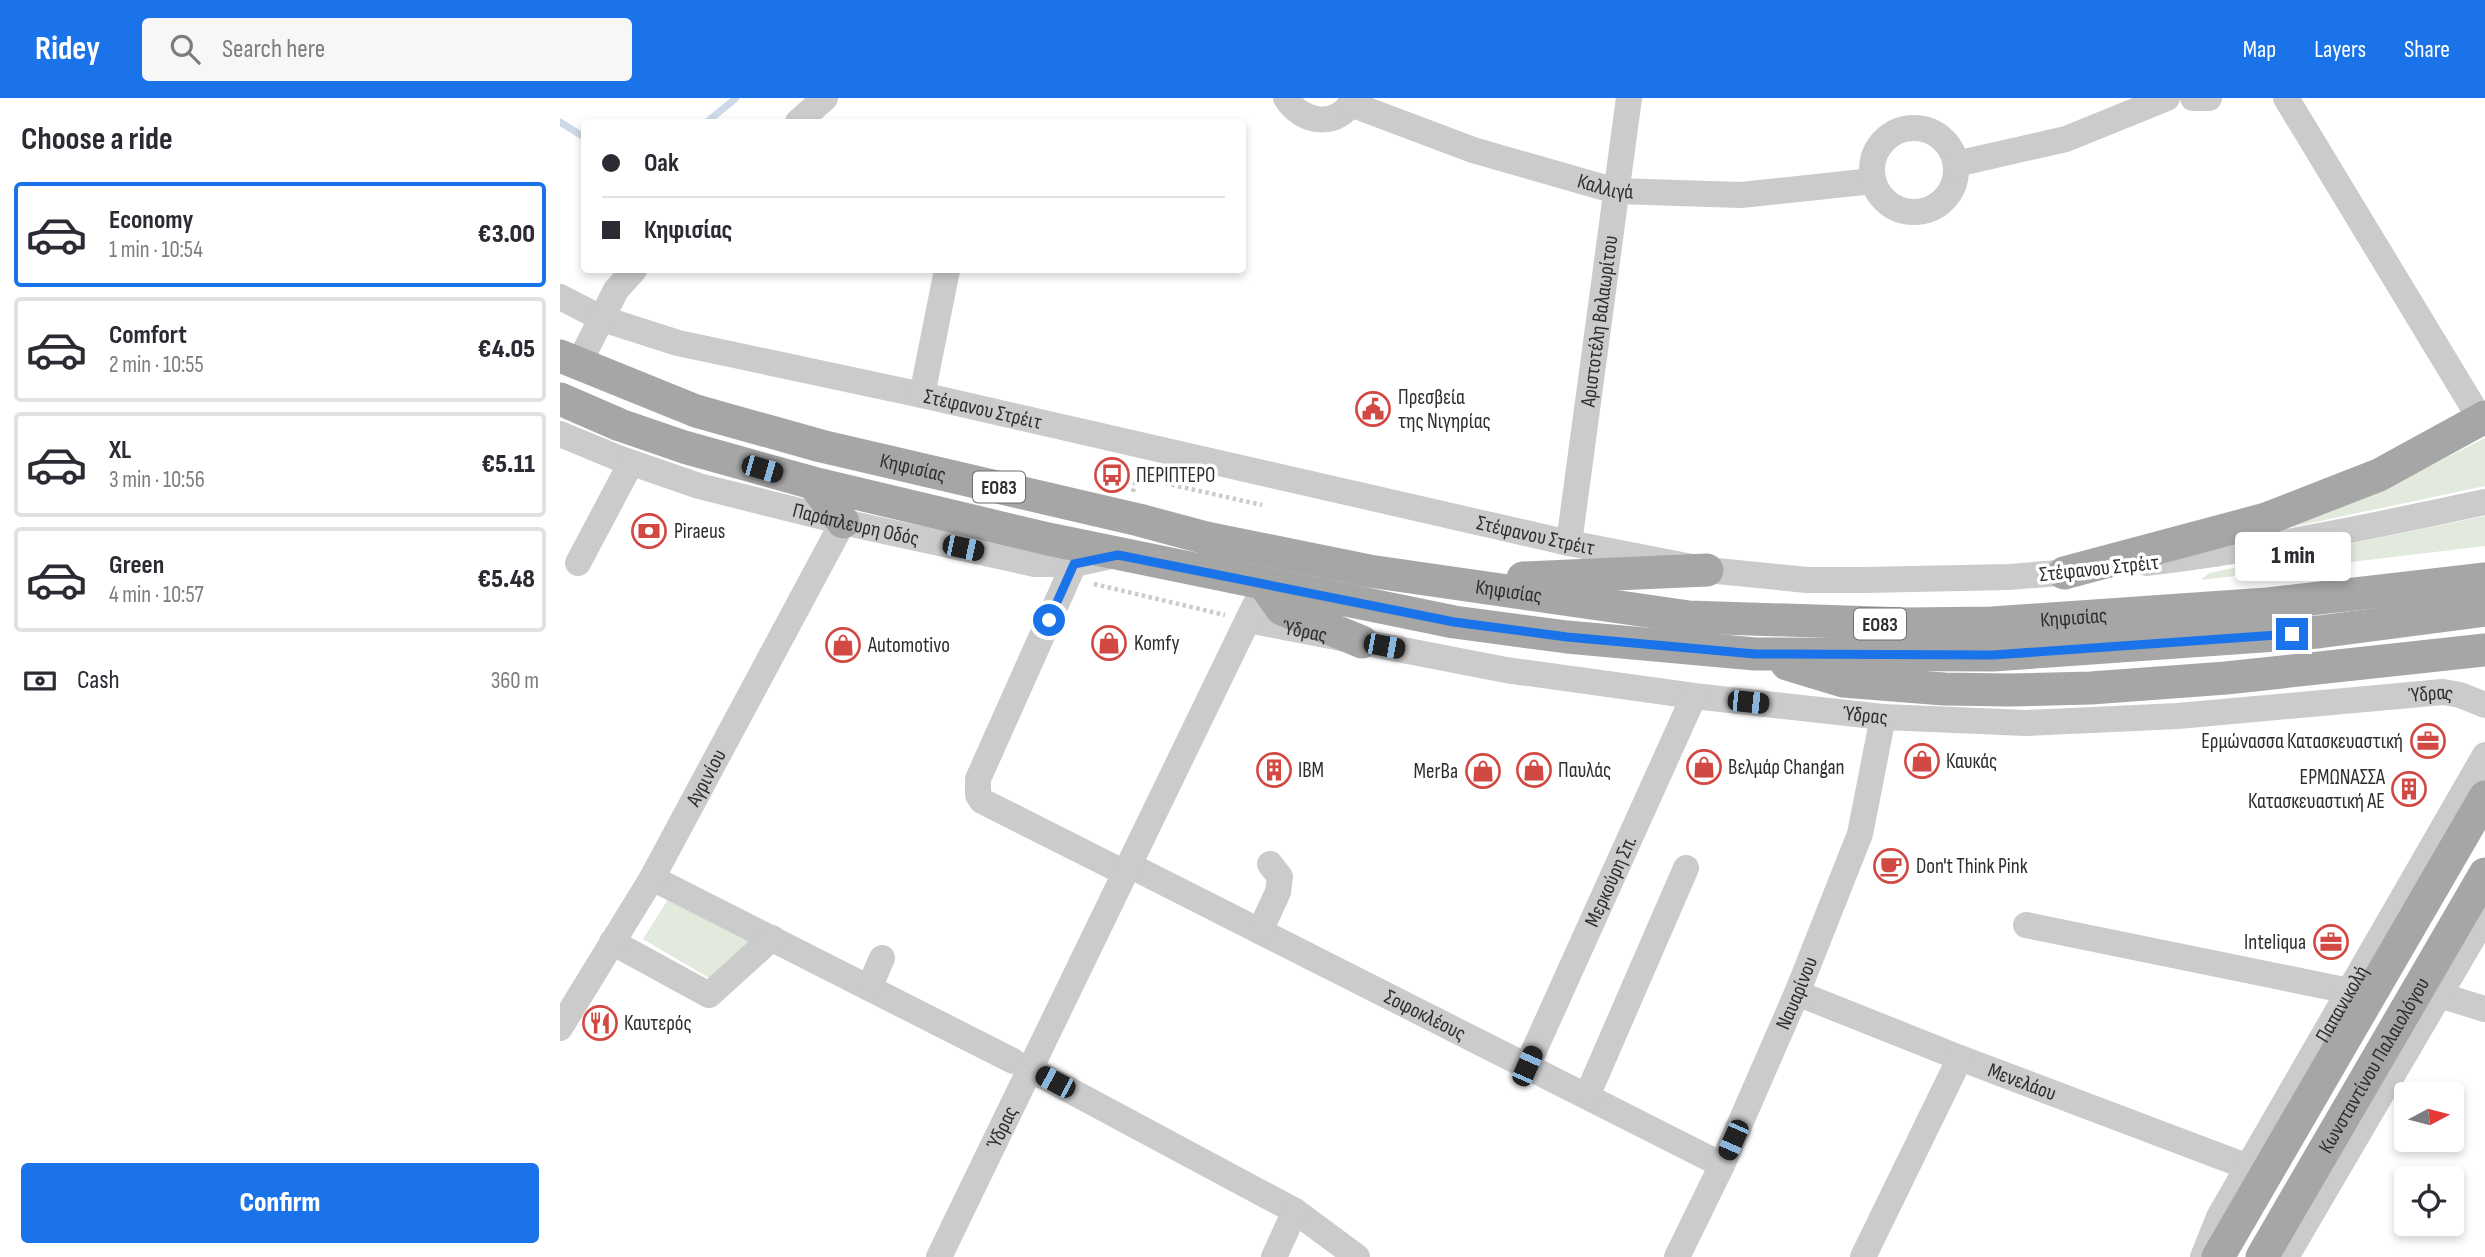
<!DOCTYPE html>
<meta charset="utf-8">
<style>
:root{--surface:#fff;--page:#f7f7f7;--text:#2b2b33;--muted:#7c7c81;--line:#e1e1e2;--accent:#1a73e8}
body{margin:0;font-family:"Sofia Sans Condensed",sans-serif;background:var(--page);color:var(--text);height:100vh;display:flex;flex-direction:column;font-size:26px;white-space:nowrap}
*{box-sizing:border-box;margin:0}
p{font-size:23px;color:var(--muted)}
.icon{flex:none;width:38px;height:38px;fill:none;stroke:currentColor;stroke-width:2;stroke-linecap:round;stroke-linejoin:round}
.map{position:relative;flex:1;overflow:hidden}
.side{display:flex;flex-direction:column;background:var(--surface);width:560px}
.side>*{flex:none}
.guide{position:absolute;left:21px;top:21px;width:665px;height:154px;border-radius:7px;box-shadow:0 4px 10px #0003;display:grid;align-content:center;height:154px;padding:0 21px;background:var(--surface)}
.needle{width:46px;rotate:83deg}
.buttons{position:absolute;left:1834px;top:984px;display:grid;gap:14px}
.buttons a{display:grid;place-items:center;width:70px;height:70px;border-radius:7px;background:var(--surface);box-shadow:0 4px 10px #0003;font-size:35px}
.end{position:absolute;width:32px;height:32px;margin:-16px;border:9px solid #1a73e8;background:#fff;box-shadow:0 0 0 4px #fff}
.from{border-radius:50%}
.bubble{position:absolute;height:49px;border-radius:7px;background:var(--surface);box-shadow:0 4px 10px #0003;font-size:23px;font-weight:800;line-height:49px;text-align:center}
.car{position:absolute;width:21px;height:42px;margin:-21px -10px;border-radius:9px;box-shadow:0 0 5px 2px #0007;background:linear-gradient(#222 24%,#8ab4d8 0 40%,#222 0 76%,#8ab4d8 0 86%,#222 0)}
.guide b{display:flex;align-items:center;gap:24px;height:66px;font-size:26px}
.guide b+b{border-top:2px solid var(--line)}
.guide i{width:18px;height:18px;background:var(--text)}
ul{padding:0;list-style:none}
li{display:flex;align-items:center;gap:21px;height:105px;margin:0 14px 10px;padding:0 7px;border:4px solid var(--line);border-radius:7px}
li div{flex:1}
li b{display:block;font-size:26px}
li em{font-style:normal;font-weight:800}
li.active{border-color:var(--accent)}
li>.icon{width:63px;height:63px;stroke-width:1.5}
h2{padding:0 21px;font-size:32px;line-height:84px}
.pay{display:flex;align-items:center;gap:18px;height:77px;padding:0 21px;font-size:26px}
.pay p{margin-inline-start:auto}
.cta{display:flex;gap:14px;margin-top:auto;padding:14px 21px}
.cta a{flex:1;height:80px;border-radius:7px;background:var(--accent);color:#fff;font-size:28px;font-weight:800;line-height:80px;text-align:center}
header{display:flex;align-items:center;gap:42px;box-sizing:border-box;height:98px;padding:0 35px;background:var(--accent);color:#fff}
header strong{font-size:33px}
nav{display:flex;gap:38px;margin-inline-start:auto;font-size:24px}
.search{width:490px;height:63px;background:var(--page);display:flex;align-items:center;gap:18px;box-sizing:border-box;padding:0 24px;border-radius:7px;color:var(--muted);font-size:26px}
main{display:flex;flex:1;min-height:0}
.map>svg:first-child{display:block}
.green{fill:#e2eadd}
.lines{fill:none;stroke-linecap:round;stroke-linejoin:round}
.stream{stroke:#cbd9e8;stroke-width:7}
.path{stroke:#cbcbcb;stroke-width:4.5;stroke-dasharray:3.5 3.5;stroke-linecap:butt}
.minor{stroke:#cbcbcb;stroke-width:26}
.major{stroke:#a6a6a6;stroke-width:33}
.route{stroke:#1a73e8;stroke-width:9}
.labels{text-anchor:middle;stroke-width:7;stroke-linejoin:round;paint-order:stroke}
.shield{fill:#fff;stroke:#6d6d6d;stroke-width:2}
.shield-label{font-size:19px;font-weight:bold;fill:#2e2e2e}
.street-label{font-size:21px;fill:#2e2e2e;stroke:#fff}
.poi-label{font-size:21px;fill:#2e2e2e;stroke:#fff;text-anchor:start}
</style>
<header>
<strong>Ridey</strong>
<div class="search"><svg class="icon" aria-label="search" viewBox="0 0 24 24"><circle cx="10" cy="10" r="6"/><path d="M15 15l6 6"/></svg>Search here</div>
<nav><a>Map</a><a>Layers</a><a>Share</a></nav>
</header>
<main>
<section class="side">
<h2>Choose a ride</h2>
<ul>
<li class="active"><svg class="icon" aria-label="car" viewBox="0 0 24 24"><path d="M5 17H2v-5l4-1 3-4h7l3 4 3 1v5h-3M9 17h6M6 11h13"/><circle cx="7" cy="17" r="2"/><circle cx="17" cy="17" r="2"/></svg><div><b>Economy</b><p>1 min · 10:54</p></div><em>€3.00</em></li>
<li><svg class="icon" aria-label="car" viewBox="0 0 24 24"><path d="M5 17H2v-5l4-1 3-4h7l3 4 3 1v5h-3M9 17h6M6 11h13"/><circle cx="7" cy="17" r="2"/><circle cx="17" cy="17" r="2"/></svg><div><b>Comfort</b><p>2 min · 10:55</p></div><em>€4.05</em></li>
<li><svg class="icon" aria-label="car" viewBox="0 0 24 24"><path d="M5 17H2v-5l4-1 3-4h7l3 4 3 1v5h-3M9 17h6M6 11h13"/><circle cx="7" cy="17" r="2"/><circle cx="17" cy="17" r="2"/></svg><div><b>XL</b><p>3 min · 10:56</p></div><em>€5.11</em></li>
<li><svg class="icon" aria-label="car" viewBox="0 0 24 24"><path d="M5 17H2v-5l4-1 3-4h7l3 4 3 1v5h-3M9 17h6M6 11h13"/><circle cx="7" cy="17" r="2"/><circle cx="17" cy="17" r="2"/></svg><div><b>Green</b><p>4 min · 10:57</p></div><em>€5.48</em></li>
</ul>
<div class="pay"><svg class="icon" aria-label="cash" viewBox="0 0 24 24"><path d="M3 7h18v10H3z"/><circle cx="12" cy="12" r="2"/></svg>Cash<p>360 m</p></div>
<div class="cta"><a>Confirm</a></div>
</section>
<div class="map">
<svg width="1925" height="1159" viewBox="0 0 1925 1159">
<rect width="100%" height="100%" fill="#fff"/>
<g class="green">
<polygon points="1925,340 1925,388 1662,444 1842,382"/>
<polygon points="1925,418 1925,448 1641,482 1649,475"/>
<polygon points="112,795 205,841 159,886 83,841"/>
</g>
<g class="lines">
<g class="stream">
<polyline points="0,24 24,39"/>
<polyline points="147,24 176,0"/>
</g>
<g class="path">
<polyline points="577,379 702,407"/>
<polyline points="573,394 579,369"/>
<polyline points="534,486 665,517"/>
</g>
<g class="minor">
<path d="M726,0C742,26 779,31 794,0"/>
<polyline points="1633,0 1649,0"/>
<polyline points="1726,0 1921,322"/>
<path id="s1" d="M791,6L913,52L1056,93L1181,97L1313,83"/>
<polyline points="238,24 265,0"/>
<circle cx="1354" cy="72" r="42"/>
<polyline points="1396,66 1506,41 1607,0"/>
<path id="s2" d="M0,199L43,221L118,245L362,297L1009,445L1147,472L1247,482H1304L1449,479L1523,473"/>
<polyline points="18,267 56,192 74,172"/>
<polyline points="362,297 387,172"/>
<path id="s3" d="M0,336L58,360L139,388L283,424L475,466H514L556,457"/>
<path id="s4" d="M1009,445L1069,0"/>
<polyline points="18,465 71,365"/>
<path d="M1586,465C1700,452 1813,428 1925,404"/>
<polyline points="514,466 418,681 418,697 422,703 565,775"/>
<path id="s5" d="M688,522L946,572L1134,598L1323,619L1466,625L1618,618L1883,594L1900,597L1925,607"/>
<path id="s6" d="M569,767L1162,1067"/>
<polyline points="92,780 453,963"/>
<polyline points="1466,827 1789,893"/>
<polyline points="700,833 718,794 720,779 710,766"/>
<polyline points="52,844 149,897 212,840"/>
<polyline points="309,890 322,860"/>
<path id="s7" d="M1237,895L1400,960L1688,1069"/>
<polyline points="1879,897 1925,911"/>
<path id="s8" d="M0,930L92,780L283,424"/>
<path id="s9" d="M967,968L1134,598"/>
<polyline points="470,971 735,1113 797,1159"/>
<polyline points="1027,998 1126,770"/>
<path id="s10" d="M379,1159L695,507"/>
<polyline points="714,1159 735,1113"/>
<path id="s11" d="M1117,1159L1162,1067L1237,895L1300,736L1323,619"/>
<polyline points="1303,1159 1400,960"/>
<path id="s12" d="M1643,1159L1659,1119L1925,657"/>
<polyline points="1726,1159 1925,819"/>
</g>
<g class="major">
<path id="s13" d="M0,258L136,313L261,348L579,422L646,440L809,473L1129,519L1347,526L1432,525L1707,506L1925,481"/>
<polyline points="0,301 60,327 124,349 253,385 488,441 894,524 1007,539 1195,556 1433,557 1758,534 1925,512"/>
<polyline points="253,385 283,424"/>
<polyline points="1504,475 1706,421 1819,377 1925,319"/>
<polyline points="963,480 1147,472"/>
<polyline points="704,486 722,511 802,544"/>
<polyline points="1227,566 1283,583 1384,591 1449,592 1531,590 1666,580 1925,552"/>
<polyline points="1658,1159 1925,699"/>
<path id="s14" d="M1702,1159L1925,776"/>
</g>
</g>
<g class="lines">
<polyline class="route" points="489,522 514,466 558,457 894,524 1007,539 1195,556 1433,557 1732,536"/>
</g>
<defs>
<g id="civic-ring" transform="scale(1.75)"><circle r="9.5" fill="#fff" stroke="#d24842" stroke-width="1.5"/><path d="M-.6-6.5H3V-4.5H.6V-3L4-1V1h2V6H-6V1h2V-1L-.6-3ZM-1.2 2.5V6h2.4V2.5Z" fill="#d24842"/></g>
<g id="bus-ring" transform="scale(1.75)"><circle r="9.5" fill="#fff" stroke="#d24842" stroke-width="1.5"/><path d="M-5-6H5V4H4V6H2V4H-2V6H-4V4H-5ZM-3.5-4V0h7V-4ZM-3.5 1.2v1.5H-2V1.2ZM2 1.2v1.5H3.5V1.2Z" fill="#d24842"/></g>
<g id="bank-ring" transform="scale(1.75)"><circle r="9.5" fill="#fff" stroke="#d24842" stroke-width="1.5"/><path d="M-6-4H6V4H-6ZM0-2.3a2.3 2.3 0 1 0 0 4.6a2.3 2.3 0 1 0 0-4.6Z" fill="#d24842"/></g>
<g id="shop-ring" transform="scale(1.75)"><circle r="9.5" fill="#fff" stroke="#d24842" stroke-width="1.5"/><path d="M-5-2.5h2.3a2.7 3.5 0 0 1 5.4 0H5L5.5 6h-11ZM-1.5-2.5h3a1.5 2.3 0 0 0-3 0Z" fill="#d24842"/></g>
<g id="office-ring" transform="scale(1.75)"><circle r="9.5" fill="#fff" stroke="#d24842" stroke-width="1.5"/><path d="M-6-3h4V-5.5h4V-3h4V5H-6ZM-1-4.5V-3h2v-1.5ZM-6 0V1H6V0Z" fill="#d24842"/></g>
<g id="building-ring" transform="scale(1.75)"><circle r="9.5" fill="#fff" stroke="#d24842" stroke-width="1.5"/><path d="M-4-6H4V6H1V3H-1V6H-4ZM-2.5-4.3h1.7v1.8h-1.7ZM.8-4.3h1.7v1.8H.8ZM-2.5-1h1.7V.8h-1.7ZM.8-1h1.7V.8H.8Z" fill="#d24842"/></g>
<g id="cafe-ring" transform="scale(1.75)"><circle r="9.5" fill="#fff" stroke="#d24842" stroke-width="1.5"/><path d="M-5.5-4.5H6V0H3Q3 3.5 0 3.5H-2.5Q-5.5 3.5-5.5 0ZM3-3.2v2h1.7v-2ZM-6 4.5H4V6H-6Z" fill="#d24842"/></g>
<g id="restaurant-ring" transform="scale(1.75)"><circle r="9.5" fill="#fff" stroke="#d24842" stroke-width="1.5"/><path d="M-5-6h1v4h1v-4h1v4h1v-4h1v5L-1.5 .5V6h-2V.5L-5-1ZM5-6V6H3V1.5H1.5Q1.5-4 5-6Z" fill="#d24842"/></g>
</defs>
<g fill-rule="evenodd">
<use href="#civic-ring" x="813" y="311"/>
<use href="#bus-ring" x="552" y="377"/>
<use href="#bank-ring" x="89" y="433"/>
<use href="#shop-ring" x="549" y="545"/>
<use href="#shop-ring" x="283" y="547"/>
<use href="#office-ring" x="1868" y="643"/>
<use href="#shop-ring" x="1362" y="663"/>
<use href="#shop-ring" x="1144" y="669"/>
<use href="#building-ring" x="714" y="672"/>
<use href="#shop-ring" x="974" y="672"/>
<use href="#shop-ring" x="923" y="673"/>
<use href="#building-ring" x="1849" y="691"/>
<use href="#cafe-ring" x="1331" y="768"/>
<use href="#office-ring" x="1771" y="844"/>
<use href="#restaurant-ring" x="40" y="925"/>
</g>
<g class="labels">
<g class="shield">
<rect x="413" y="373.5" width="52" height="31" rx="5"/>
<rect x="1294" y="510.5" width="52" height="31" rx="5"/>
</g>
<g class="shield-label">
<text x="439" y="396">ΕΟ83</text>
<text x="1320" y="533">ΕΟ83</text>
</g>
<g class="street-label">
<text dy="7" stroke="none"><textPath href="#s1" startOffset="268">Καλλιγά</textPath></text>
<text dy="7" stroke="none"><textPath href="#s4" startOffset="224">Αριστοτέλη Βαλαωρίτου</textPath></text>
<text dy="7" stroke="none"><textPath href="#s2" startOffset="439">Στέφανου Στρέιτ</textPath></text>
<text dy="7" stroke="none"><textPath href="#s13" startOffset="371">Κηφισίας</textPath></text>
<text dy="7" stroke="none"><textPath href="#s3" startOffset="310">Παράπλευρη Οδός</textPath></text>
<text dy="7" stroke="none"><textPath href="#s2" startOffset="1006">Στέφανου Στρέιτ</textPath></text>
<text transform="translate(1539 470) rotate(-6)" y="7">Στέφανου Στρέιτ</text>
<text dy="7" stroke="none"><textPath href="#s13" startOffset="980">Κηφισίας</textPath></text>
<text dy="7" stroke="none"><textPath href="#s13" startOffset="1547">Κηφισίας</textPath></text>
<text dy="7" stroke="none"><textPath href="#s5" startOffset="58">Ύδρας</textPath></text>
<text dy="7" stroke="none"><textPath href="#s5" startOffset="1192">Ύδρας</textPath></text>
<text dy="7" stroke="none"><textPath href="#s5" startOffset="625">Ύδρας</textPath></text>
<text dy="7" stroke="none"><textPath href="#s8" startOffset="290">Αγρινίου</textPath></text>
<text dy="7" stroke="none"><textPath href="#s9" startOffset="203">Μερκούρη Σπ.</textPath></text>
<text dy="7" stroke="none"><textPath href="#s11" startOffset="290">Ναυαρίνου</textPath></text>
<text dy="7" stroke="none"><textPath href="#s12" startOffset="289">Παπανικολή</textPath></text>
<text dy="7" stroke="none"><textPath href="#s6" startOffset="332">Σοφοκλέους</textPath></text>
<text dy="7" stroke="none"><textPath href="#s14" startOffset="222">Κωνσταντίνου Παλαιολόγου</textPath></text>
<text dy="7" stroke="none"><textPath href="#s7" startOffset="242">Μενελάου</textPath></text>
<text dy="7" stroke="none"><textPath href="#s10" startOffset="144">Ύδρας</textPath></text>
</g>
<g class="poi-label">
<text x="838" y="306">Πρεσβεία<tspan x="838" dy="24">της Νιγηρίας</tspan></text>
<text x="576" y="384">ΠΕΡΙΠΤΕΡΟ</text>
<text x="114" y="440">Piraeus</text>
<text x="574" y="552">Komfy</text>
<text x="308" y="554">Automotivo</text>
<text x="1843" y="650" text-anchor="end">Ερμώνασσα Κατασκευαστική</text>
<text x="1386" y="670">Καυκάς</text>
<text x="1168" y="676">Βελμάρ Changan</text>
<text x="738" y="679">IBM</text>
<text x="998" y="679">Παυλάς</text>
<text x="898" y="680" text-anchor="end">MerBa</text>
<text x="1825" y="686" text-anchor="end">ΕΡΜΩΝΑΣΣΑ<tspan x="1825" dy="24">Κατασκευαστική ΑΕ</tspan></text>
<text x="1356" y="775">Don't Think Pink</text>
<text x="1746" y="851" text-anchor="end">Inteliqua</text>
<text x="64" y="932">Καυτερός</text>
</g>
</g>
</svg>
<div class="buttons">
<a><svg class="needle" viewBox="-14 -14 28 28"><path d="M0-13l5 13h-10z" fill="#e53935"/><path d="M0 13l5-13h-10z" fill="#7c7c81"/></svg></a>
<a><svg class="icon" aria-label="locate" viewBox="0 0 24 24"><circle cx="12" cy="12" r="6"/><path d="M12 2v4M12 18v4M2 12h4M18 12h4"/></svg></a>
</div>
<i class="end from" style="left:489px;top:522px"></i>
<i class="end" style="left:1732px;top:536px"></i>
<div class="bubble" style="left:1675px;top:434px;width:116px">1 min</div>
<i class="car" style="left:202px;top:371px;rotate:106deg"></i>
<i class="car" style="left:403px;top:450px;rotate:102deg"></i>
<i class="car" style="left:824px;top:548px;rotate:101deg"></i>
<i class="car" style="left:1188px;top:604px;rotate:96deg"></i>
<i class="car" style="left:967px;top:968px;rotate:24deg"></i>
<i class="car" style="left:495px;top:984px;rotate:298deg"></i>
<i class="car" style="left:1173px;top:1042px;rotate:204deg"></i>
<div class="guide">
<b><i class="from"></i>Oak</b>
<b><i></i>Κηφισίας</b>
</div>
</div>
</main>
